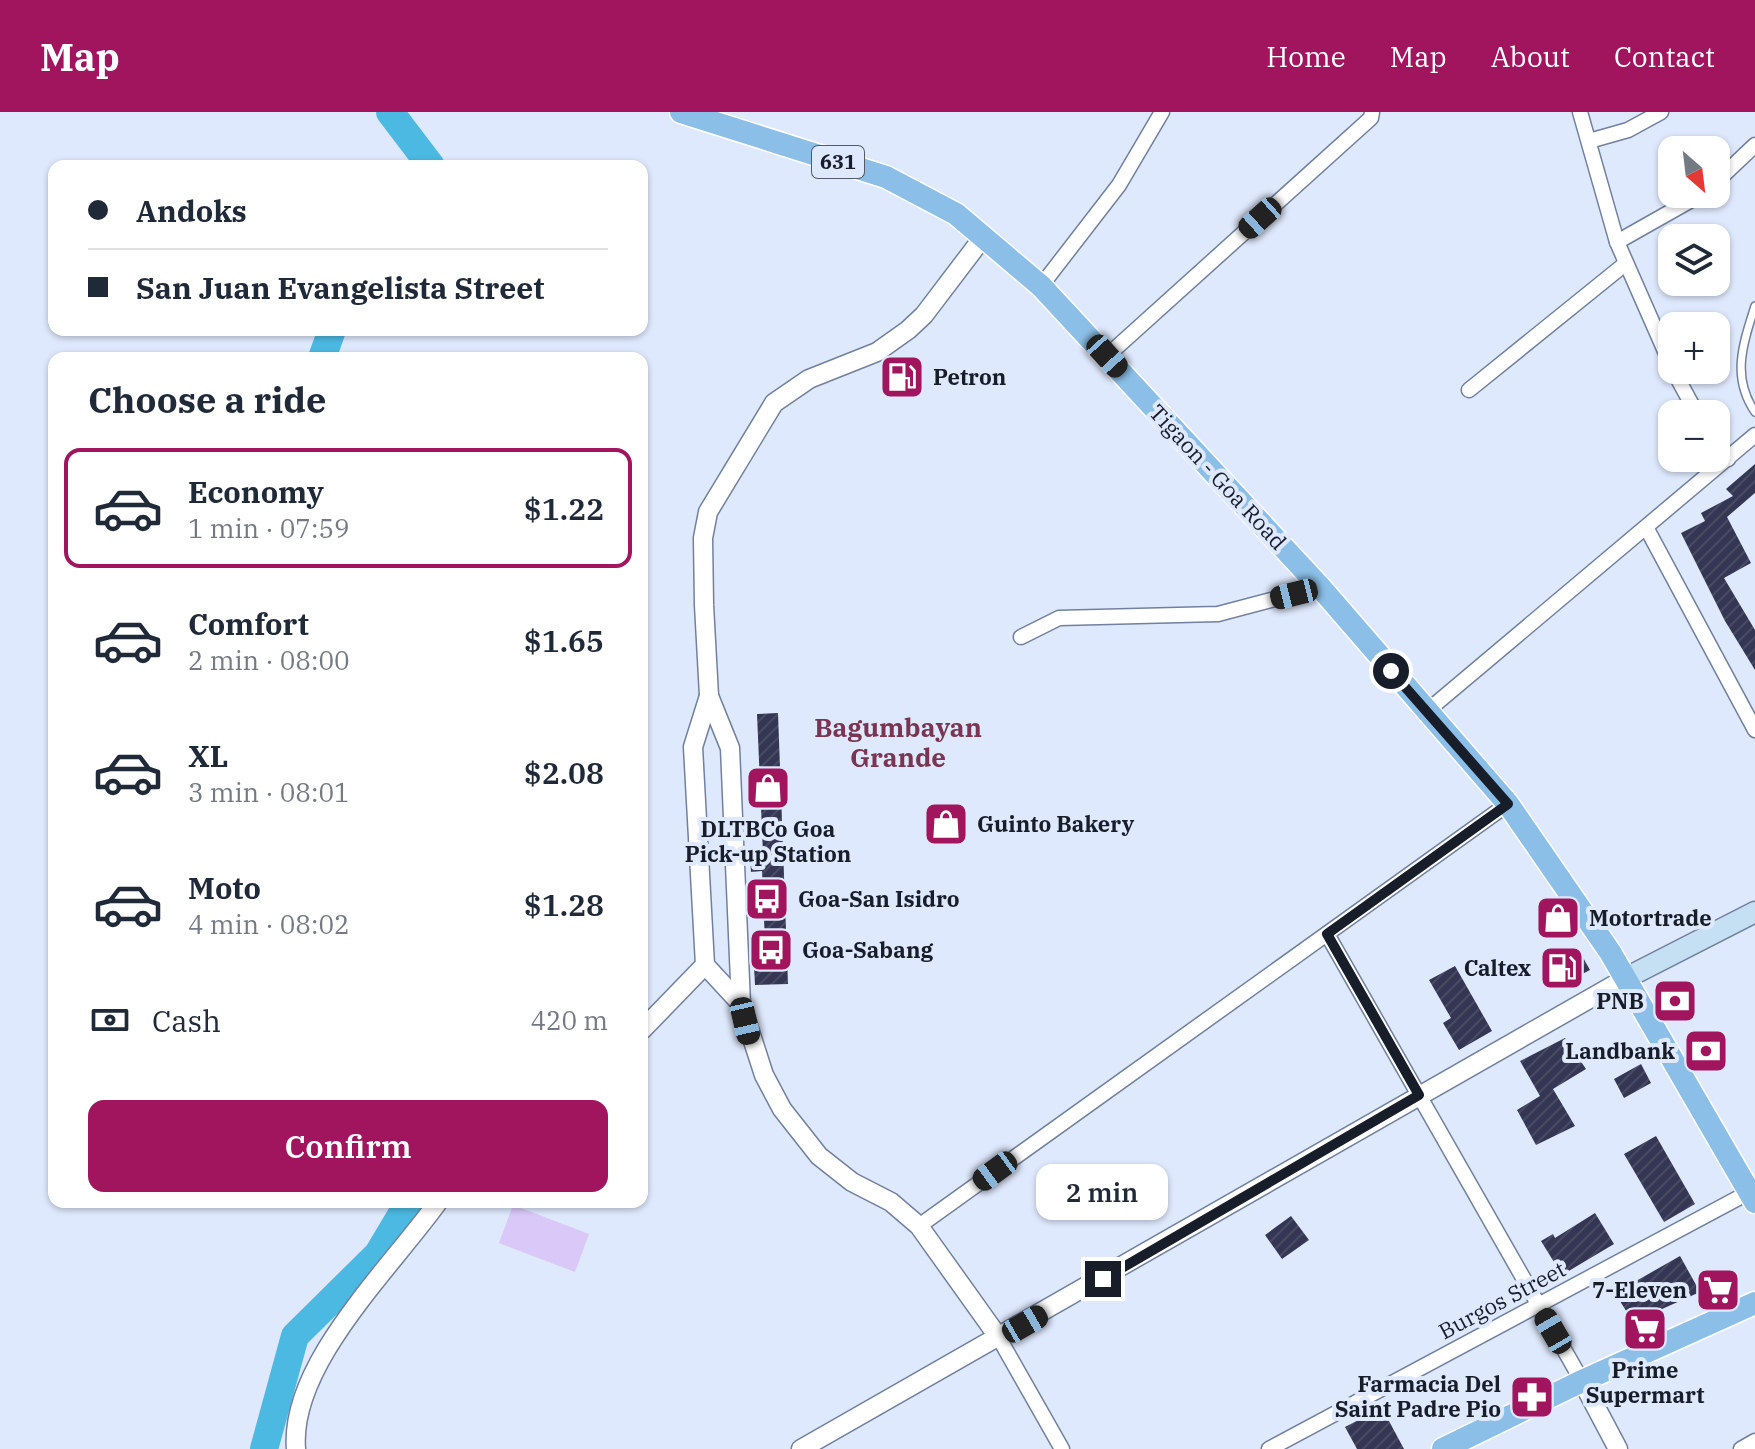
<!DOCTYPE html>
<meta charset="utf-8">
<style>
:root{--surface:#fff;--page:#f6f6f7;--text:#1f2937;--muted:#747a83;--line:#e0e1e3;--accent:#a1145e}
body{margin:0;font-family:"IBM Plex Serif",serif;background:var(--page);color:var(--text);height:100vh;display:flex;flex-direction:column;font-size:30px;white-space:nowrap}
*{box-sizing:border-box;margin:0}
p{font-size:26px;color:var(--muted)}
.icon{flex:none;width:44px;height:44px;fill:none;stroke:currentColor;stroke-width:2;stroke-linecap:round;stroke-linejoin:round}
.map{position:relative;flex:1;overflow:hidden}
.sheet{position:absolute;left:48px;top:240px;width:600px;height:856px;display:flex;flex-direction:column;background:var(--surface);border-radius:16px;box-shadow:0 2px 6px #0004}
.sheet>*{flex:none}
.hud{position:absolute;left:48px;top:48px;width:600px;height:176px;border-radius:16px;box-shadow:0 2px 6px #0004;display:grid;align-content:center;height:176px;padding:0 40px;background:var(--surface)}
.needle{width:52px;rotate:152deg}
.tools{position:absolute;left:1658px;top:24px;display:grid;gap:16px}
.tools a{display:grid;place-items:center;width:72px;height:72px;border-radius:16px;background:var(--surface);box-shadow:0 2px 6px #0004;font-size:40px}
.end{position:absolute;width:36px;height:36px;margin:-18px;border:10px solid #171d29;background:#fff;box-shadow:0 0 0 4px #fff}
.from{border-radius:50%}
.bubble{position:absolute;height:56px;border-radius:16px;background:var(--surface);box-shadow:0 2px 6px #0004;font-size:26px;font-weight:600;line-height:56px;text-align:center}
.car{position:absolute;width:24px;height:48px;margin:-24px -12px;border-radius:10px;box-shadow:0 0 6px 2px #0007;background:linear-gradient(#222 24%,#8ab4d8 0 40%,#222 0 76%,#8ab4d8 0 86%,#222 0)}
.hud b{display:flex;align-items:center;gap:28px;height:76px;font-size:30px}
.hud b+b{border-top:2px solid var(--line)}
.hud i{width:20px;height:20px;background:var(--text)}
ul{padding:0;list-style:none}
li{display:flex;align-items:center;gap:24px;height:120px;margin:0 16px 12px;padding:0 24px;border:4px solid transparent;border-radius:16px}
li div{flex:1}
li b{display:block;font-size:30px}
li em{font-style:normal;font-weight:600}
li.on{border-color:var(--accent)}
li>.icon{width:72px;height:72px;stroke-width:1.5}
h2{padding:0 40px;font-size:36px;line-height:96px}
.pay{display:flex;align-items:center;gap:20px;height:88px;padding:0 40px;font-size:30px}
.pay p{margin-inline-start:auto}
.cta{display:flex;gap:16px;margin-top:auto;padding:16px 40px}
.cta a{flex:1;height:92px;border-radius:16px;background:var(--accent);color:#fff;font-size:32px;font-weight:600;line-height:92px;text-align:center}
header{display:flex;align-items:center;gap:48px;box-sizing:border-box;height:112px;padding:0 40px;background:var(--accent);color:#fff}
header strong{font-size:38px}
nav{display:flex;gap:44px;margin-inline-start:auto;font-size:28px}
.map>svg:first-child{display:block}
.pitch{fill:#d9c8f8}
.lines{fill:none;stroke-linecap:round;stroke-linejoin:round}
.river{stroke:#4cb9e2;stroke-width:28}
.building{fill:url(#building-hatch)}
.service-casing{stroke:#71809e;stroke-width:10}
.minor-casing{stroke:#71809e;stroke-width:17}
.tertiary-casing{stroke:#71809e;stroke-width:21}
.secondary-casing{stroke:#71809e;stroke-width:23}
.primary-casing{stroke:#fff;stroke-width:25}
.service{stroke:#fff;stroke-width:7}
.minor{stroke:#fff;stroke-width:14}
.tertiary{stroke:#fff;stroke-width:18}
.secondary{stroke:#c5dff3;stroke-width:20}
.primary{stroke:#8bbfe7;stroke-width:22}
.route{stroke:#171d29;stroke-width:10}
.labels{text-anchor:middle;stroke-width:8;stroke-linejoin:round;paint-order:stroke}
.shield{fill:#dfe9fd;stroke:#535a69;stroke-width:2}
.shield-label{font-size:20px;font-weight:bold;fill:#171d29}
.poi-label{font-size:22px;font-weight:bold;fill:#171d29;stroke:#dfe9fd;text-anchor:start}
.street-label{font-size:22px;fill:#171d29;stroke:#dfe9fd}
.quarter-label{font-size:26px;font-weight:bold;fill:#793551;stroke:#dfe9fd}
</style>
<header>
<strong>Map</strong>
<nav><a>Home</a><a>Map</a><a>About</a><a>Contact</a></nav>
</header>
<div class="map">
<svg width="1755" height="1337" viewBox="0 0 1755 1337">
<defs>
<pattern id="building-hatch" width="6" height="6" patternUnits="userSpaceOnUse" patternTransform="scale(2)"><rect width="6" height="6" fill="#353653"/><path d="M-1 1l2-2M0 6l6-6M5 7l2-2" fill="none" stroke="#494a63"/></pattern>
</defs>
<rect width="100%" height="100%" fill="#dfe9fd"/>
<polygon class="pitch" points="513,1093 589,1122 575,1160 499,1131"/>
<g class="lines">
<g class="river">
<polyline points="390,0 431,54"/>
<polyline points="322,246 332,218"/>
<polyline points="264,1337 295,1224 378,1142 409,1090"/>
</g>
</g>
<g class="building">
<polygon points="1755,352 1755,381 1727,405 1751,451 1724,466 1755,518 1755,558 1725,509 1681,421 1705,409 1701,401 1733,384 1726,377"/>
<polygon points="778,601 788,872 755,873 754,854 766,854 762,759 751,760 750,743 763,742 757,602"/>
<polygon points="1581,842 1590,858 1563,872 1555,857"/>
<polygon points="1455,854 1492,919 1459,938 1443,911 1451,906 1429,868"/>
<polygon points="1565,926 1586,957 1553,977 1575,1014 1536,1033 1517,998 1540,984 1520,949"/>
<polygon points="1641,952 1651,971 1624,986 1614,967"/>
<polygon points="1656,1024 1695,1092 1664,1110 1624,1042"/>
<polygon points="1595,1101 1614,1132 1562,1163 1541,1129 1553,1122 1555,1126"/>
<polygon points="1291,1104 1309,1128 1282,1147 1265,1123"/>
<polygon points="1680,1144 1700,1180 1633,1210 1615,1181"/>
<polygon points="1382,1296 1404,1337 1357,1337 1345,1315"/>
</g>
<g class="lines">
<g class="service-casing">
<path id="service" d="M1755,194C1743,232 1731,265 1755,300"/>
</g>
<g class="minor-casing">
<g id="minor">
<polyline points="1580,0 1617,130 1672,255"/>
<polyline points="1589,29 1628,18 1661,0"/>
<polyline points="1716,70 1755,33"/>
<polyline points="1617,130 1702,82"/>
<polyline points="1041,174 1119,73 1162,0"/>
<polyline points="1107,244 1371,6 1372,0"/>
<polyline points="1673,258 1697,302"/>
<polyline points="1469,278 1625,152"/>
<polyline points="1716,330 1728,347"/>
<polyline points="1647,417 1755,618"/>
<polyline points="1021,525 1059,506 1218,502 1320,475"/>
<polyline points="1426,600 1755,323"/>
<polyline points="1327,822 1582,1269"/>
<polyline points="919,1114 1508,692"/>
<polyline points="999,1226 1062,1337"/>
<polyline points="1269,1337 1755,1077"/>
<polyline points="1741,1337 1755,1329"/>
</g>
</g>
<g class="tertiary-casing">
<g id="tertiary">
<polyline points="984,124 924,203 908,218 877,240 809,267 774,291 708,400 703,426 704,493 709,584 730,636 741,892 764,963 782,997 819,1044 852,1070 891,1090 919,1114 999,1226"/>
<polyline points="709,584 693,635 705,853 741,892"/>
<polyline points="642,918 705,853"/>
<polyline points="1582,1269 1618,1337"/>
<path d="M296,1337C289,1253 390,1157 438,1090"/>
<polyline points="801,1337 1626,866"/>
</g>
</g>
<g class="secondary-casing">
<polyline id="secondary" points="1626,866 1755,800"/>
</g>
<g class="primary-casing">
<g id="primary">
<polyline points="681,0 886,65 956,102 1041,174 1320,475 1508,692 1610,840 1755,1090"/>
<polyline points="1443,1337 1582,1269 1755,1191"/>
</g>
</g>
<use href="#service" class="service"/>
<use href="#minor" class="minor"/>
<use href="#tertiary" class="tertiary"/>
<use href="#secondary" class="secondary"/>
<use href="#primary" class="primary"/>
</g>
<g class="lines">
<polyline class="route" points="1103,1167 1419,983 1327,822 1508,692 1391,559"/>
</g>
<defs>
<g id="fuel-square" transform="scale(2.3)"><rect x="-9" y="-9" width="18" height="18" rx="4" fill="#a1145e" stroke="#dfe9fd"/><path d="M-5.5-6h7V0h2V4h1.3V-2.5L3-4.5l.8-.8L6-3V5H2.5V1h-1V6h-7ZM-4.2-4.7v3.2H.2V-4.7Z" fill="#fff"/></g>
<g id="shop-square" transform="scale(2.3)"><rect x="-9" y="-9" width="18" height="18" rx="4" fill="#a1145e" stroke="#dfe9fd"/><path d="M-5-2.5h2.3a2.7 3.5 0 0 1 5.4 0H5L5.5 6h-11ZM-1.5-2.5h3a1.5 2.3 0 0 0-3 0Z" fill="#fff"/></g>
<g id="bus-square" transform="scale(2.3)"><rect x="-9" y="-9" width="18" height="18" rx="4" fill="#a1145e" stroke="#dfe9fd"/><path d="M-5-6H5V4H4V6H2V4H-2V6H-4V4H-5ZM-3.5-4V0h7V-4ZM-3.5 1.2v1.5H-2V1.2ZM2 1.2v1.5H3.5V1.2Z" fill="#fff"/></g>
<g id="bank-square" transform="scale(2.3)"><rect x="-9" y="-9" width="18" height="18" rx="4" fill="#a1145e" stroke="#dfe9fd"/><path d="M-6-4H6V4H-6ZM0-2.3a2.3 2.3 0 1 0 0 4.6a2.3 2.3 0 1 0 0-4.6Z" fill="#fff"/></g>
<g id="supermarket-square" transform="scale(2.3)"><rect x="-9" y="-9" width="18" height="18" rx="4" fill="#a1145e" stroke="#dfe9fd"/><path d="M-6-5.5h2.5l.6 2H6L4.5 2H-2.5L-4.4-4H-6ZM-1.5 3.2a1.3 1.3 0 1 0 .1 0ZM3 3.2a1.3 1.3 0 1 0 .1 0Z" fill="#fff"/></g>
<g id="pharmacy-square" transform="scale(2.3)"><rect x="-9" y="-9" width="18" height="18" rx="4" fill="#a1145e" stroke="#dfe9fd"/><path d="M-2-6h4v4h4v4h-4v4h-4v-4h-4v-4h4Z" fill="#fff"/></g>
</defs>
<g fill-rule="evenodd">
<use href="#fuel-square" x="902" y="265"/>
<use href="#shop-square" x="768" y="676"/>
<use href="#shop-square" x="946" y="712"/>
<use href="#bus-square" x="767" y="787"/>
<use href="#shop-square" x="1558" y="806"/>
<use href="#bus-square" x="771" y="838"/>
<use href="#fuel-square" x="1562" y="856"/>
<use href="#bank-square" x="1675" y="889"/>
<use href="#bank-square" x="1706" y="939"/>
<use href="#supermarket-square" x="1718" y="1178"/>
<use href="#supermarket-square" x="1645" y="1217"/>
<use href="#pharmacy-square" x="1532" y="1285"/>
</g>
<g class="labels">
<rect class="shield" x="812" y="34" width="52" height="32" rx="6"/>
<g class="shield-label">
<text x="838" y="57">631</text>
</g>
<g class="poi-label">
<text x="933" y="273">Petron</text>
<text x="977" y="720">Guinto Bakery</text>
<text x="768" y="725" text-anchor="middle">DLTBCo Goa<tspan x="768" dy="25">Pick-up Station</tspan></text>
<text x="798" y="795">Goa-San Isidro</text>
<text x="1589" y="814">Motortrade</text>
<text x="802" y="846">Goa-Sabang</text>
<text x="1531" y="864" text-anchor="end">Caltex</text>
<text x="1644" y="897" text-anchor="end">PNB</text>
<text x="1675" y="947" text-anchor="end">Landbank</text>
<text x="1687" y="1186" text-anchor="end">7-Eleven</text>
<text x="1645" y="1266" text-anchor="middle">Prime<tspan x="1645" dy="25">Supermart</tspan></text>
<text x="1501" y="1280" text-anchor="end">Farmacia Del<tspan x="1501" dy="25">Saint Padre Pio</tspan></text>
</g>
<g class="street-label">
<text transform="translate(1218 365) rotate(47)" y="8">Tigaon - Goa Road</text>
<text transform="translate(1502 1188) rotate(-28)" y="8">Burgos Street</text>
</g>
<g class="quarter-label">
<text x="898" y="625">Bagumbayan<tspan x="898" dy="30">Grande</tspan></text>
</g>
</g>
</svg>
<div class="tools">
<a><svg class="needle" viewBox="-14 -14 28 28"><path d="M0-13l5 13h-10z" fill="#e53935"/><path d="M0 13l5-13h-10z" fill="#747a83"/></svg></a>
<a><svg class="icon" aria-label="layers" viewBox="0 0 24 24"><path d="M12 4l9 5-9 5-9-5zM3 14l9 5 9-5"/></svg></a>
<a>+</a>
<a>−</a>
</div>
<i class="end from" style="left:1391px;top:559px"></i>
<i class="end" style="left:1103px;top:1167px"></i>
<div class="bubble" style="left:1036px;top:1052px;width:132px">2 min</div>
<i class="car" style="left:1260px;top:106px;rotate:228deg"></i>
<i class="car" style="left:1107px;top:244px;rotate:138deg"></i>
<i class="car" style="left:1294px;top:482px;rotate:256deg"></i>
<i class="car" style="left:745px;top:909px;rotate:167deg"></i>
<i class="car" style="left:995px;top:1059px;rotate:234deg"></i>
<i class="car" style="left:1025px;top:1212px;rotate:60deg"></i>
<i class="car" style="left:1553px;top:1219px;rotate:330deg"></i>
<div class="hud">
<b><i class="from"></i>Andoks</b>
<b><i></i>San Juan Evangelista Street</b>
</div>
<section class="sheet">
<h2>Choose a ride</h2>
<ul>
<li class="on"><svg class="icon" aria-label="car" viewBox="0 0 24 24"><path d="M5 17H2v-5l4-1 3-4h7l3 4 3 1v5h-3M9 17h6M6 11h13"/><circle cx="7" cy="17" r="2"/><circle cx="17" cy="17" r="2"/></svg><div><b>Economy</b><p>1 min · 07:59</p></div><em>$1.22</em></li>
<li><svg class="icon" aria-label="car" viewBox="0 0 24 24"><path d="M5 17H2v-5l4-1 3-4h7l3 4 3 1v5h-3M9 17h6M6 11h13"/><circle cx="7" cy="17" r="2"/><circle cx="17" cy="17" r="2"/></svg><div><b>Comfort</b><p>2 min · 08:00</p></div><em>$1.65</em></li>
<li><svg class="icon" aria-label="car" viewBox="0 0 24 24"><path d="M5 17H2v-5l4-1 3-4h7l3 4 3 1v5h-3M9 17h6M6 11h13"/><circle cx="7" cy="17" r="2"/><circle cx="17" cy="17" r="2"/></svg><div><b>XL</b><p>3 min · 08:01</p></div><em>$2.08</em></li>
<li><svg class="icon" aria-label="car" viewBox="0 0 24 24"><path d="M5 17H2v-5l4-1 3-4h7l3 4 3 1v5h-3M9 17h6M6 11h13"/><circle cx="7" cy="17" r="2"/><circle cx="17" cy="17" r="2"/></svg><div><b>Moto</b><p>4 min · 08:02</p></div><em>$1.28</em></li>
</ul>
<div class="pay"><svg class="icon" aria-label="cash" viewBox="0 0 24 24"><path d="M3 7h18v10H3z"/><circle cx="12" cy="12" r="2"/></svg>Cash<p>420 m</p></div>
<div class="cta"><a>Confirm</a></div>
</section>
</div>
